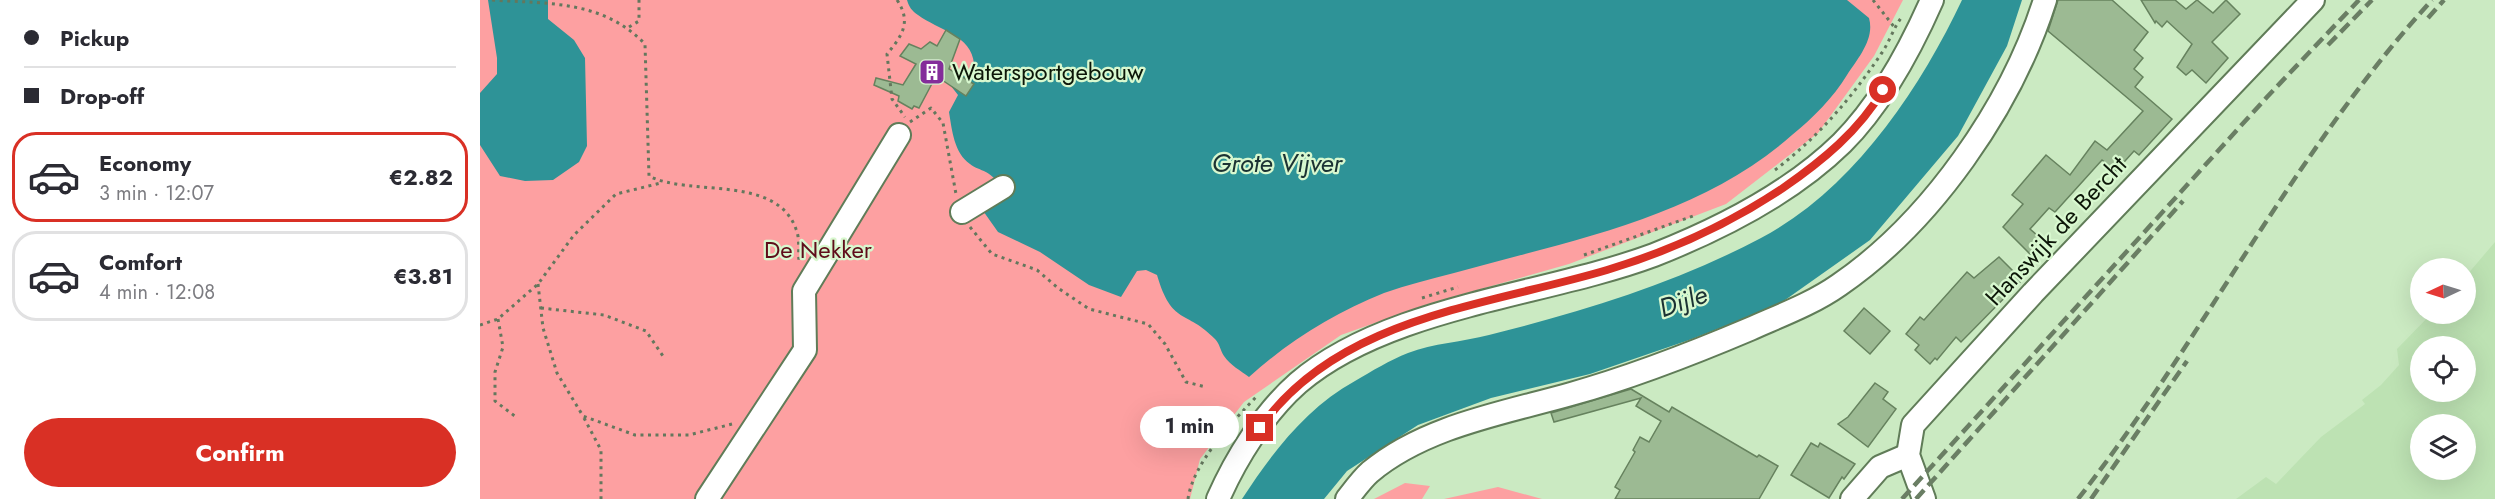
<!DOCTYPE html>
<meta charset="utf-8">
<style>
:root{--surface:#fff;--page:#f2f2f3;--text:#2b2b33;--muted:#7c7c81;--line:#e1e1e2;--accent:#d93025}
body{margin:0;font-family:Jost,sans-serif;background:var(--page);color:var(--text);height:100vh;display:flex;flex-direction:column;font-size:22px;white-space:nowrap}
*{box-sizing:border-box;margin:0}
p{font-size:20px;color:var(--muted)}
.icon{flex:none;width:33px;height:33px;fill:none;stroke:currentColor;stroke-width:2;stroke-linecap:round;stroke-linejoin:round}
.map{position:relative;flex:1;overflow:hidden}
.details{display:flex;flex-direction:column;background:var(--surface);width:480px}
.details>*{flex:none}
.top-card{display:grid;align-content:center;height:132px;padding:0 24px;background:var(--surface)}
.needle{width:39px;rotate:266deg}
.controls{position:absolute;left:1930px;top:258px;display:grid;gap:12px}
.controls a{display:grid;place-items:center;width:66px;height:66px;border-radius:50%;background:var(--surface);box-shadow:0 6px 24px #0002;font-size:30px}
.end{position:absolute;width:27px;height:27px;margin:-14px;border:8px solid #d93025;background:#fff;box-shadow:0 0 0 3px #fff}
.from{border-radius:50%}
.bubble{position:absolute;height:42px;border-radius:21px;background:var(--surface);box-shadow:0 6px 24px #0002;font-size:20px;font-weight:700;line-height:42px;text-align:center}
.top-card b{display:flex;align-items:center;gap:21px;height:57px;font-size:22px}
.top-card b+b{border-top:2px solid var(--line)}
.top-card i{width:15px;height:15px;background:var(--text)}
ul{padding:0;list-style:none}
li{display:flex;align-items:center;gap:18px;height:90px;margin:0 12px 9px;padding:0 12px;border:3px solid var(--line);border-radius:24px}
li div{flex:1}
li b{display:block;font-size:22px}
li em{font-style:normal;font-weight:700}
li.on{border-color:var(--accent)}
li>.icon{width:54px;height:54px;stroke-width:1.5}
.action{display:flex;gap:12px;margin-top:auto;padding:12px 24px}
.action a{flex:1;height:69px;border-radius:36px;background:var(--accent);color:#fff;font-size:24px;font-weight:700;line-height:69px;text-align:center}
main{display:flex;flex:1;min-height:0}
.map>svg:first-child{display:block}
.built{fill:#bde2b3;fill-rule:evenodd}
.green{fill:#fda0a1}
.water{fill:#2e9397}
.building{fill:#9cba93;stroke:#66825e;stroke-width:1.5}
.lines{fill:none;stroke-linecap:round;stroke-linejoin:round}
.minor-casing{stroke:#607c58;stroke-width:26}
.path{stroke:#64775d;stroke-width:3;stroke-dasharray:3 4.5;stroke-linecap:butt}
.minor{stroke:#fff;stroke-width:22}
.rail{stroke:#6a7e64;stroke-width:4.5;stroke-dasharray:12 6;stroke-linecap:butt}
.route{stroke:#d93025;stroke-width:8}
.labels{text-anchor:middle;stroke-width:4.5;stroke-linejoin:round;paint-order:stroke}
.poi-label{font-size:24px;fill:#0c1608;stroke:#d8f8cf;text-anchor:start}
.street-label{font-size:24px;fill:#0c1608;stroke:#d8f8cf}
.park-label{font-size:24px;fill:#5f0d1a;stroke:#d8f8cf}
.water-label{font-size:26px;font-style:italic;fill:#1b3233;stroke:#d8f8cf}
</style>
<main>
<section class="details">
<div class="top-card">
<b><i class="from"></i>Pickup</b>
<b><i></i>Drop-off</b>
</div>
<ul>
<li class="on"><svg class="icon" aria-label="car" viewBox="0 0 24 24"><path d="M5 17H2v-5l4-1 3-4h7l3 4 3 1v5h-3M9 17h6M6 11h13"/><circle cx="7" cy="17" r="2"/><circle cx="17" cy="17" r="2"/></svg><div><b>Economy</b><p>3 min · 12:07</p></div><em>€2.82</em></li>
<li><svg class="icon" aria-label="car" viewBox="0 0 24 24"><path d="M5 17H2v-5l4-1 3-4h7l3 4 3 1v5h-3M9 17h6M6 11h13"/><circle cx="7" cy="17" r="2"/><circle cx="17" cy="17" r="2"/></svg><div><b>Comfort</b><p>4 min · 12:08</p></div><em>€3.81</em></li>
</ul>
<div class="action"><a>Confirm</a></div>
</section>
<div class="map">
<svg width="2015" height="499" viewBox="0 0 2015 499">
<rect width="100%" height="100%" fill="#cbeac2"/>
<path class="built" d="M2015,242V499H1756L1786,477L1796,484L1841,437L1885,404L1882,400L1901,385L1919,365L1917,349L1951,314H1986V276ZM1941,346H1986V392H1941ZM1941,424H1986V470H1941Z"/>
<g class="green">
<polygon points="0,0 1423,0 1394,56 1338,133 1246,204 1089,264 951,303 861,335 764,402 720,459 710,499 0,499"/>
<polygon points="925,483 950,486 942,499 894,499"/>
<polygon points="1018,487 1062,499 964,499"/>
</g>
<g class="water">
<polygon points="8,0 68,0 68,19 94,40 105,58 107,146 99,162 73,180 45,181 20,176 0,145 0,93 17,74 17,58"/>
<path d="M427,0H1367L1389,18C1395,39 1378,58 1367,75C1353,98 1333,118 1312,135C1218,218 1091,240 974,273C951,279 927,285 904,293C854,313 809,341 769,377C761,371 750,365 744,356C740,350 740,344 735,339C706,309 692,326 677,275L666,270L657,271L641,297L609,285L560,252L518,232L494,198L514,186V178C503,168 499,171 490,164C474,153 472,130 469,112L478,95L471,86L493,84L479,75L488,76C493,73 494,70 494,64C492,35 458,30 438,15C432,11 429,7 427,0Z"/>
<path d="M1482,0H1542L1527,46L1478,136L1390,240L1298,305L1212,339L1110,374L1011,398L938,425L867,471L844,499H762C792,453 826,408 875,381C892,371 910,360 928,353C953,343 983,342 1009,335C1101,312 1196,283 1281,238C1372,190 1439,91 1482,0Z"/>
</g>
<g class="building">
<polygon points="1578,0 1632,0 1668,32 1654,50 1663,58 1654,69 1663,77 1655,87 1692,119 1659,155 1654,151 1636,171 1622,160 1575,212 1569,208 1550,229 1566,243 1554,258 1523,227 1543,204 1532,195 1566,155 1590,175 1615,141 1627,150 1663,111 1568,31"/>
<polygon points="1661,0 1695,0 1706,9 1717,0 1733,13 1746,0 1760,14 1732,42 1748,58 1726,83 1712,70 1706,75 1697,67 1712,44 1687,21 1682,27 1676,21 1675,23"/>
<polygon points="466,30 480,39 469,69 494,84 486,96 456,76 439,108 434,106 432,109 418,101 419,96 394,85 396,78 423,85 436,64 420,56 429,44 441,49 450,42 457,46"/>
<polygon points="1519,257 1542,280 1481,342 1476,337 1457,360 1455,358 1450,364 1435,350 1439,345 1426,334 1440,317 1444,320 1487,272 1494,278"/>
<polygon points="1384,308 1410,331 1390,354 1364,331"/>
<polygon points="1395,383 1408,392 1403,399 1416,409 1388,447 1358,424 1368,417"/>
<polygon points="1151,389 1189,412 1192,407 1277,457 1279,455 1298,466 1279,499 1135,499 1140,490 1135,487 1155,452 1153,450 1160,437 1169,442 1181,421 1156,406 1161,398 1074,422 1071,413"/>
<polygon points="1331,443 1338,447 1340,443 1375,464 1364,479 1362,477 1349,498 1311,475"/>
</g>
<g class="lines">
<g class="minor-casing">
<g id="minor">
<polyline points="482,212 523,187"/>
<polyline points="227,499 325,350 324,291 419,135"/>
<path d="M738,499C756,458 784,413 818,383C908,306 1064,296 1174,255C1240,229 1311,193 1362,143C1401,104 1430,50 1452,0"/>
<path d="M867,499C874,490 882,479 890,472C945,426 1024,413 1091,394C1152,377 1211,354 1270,329C1299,316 1332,304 1359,285C1451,222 1531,107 1565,0"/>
<polyline points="1372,499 1400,467 1428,455"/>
<polyline points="1444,499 1428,455 1433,425 1553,293 1833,0"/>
</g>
</g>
<g class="path">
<path d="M12,0C70,4 122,0 165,44L169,176C210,197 296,174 316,229C320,238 318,251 319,261"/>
<path d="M417,0C432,22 422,36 407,54L412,99L425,117"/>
<polyline points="1393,0 1415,28"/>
<polyline points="149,27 159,21 159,0"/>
<polyline points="430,122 451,108 463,123 476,194"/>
<path d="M1295,170C1337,138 1371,99 1401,54C1409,43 1413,29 1421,18"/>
<polyline points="490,227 512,254 557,270 578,288 609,309 668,324 685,344 706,382 726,387"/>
<polyline points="1104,255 1213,216"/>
<polyline points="58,284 63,328 77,373 103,416 155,435 209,435 252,424"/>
<polyline points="942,298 978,287"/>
<polyline points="61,308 124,315 166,331 183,356"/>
<polyline points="18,319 23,347 15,372 15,401 36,417"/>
<polyline points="0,325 18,319 58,284 94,235 136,194 181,183"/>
<polyline points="104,418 121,450 121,499"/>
<path d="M708,499C713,463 753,421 778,395"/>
</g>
<use href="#minor" class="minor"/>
<g class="rail">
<polyline points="1948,18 1964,0"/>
<polyline points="1848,45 1892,0"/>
<polyline points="1422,499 1787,97 1879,0"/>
<polyline points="1436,499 1703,201"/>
<path d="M1598,499C1724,338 1814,151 1952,0"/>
<polyline points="1611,499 1707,361"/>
</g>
</g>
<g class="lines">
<path class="route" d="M780,428C858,317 1006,306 1127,270C1190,251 1249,224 1303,188C1342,161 1379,131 1403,90"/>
</g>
<defs>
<g id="building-square" transform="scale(1.35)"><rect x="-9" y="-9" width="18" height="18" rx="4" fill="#842d9a" stroke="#d8f8cf"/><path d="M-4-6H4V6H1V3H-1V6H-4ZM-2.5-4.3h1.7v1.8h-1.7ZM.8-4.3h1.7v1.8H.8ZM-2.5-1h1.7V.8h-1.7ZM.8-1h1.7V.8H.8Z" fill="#fff"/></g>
</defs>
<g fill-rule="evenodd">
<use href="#building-square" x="452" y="72"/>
</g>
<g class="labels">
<g class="poi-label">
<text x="472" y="80">Watersportgebouw</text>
</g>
<g class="street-label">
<text transform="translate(1576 231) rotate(-47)" y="8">Hanswijk de Bercht</text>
</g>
<g class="park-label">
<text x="338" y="258">De Nekker</text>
</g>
<g class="water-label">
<text x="797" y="172">Grote Vijver</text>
<text transform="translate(1203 301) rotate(-19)" y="9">Dijle</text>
</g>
</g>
</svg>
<div class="controls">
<a><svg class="needle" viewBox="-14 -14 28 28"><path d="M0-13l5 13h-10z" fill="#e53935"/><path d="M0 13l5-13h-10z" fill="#7c7c81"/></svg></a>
<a><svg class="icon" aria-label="locate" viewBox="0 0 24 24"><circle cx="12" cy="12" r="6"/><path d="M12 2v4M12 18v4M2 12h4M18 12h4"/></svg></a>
<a><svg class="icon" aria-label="layers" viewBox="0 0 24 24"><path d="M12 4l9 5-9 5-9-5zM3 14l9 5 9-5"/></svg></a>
</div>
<i class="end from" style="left:1403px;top:90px"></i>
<i class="end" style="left:780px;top:428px"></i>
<div class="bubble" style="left:660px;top:406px;width:99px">1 min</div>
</div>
</main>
